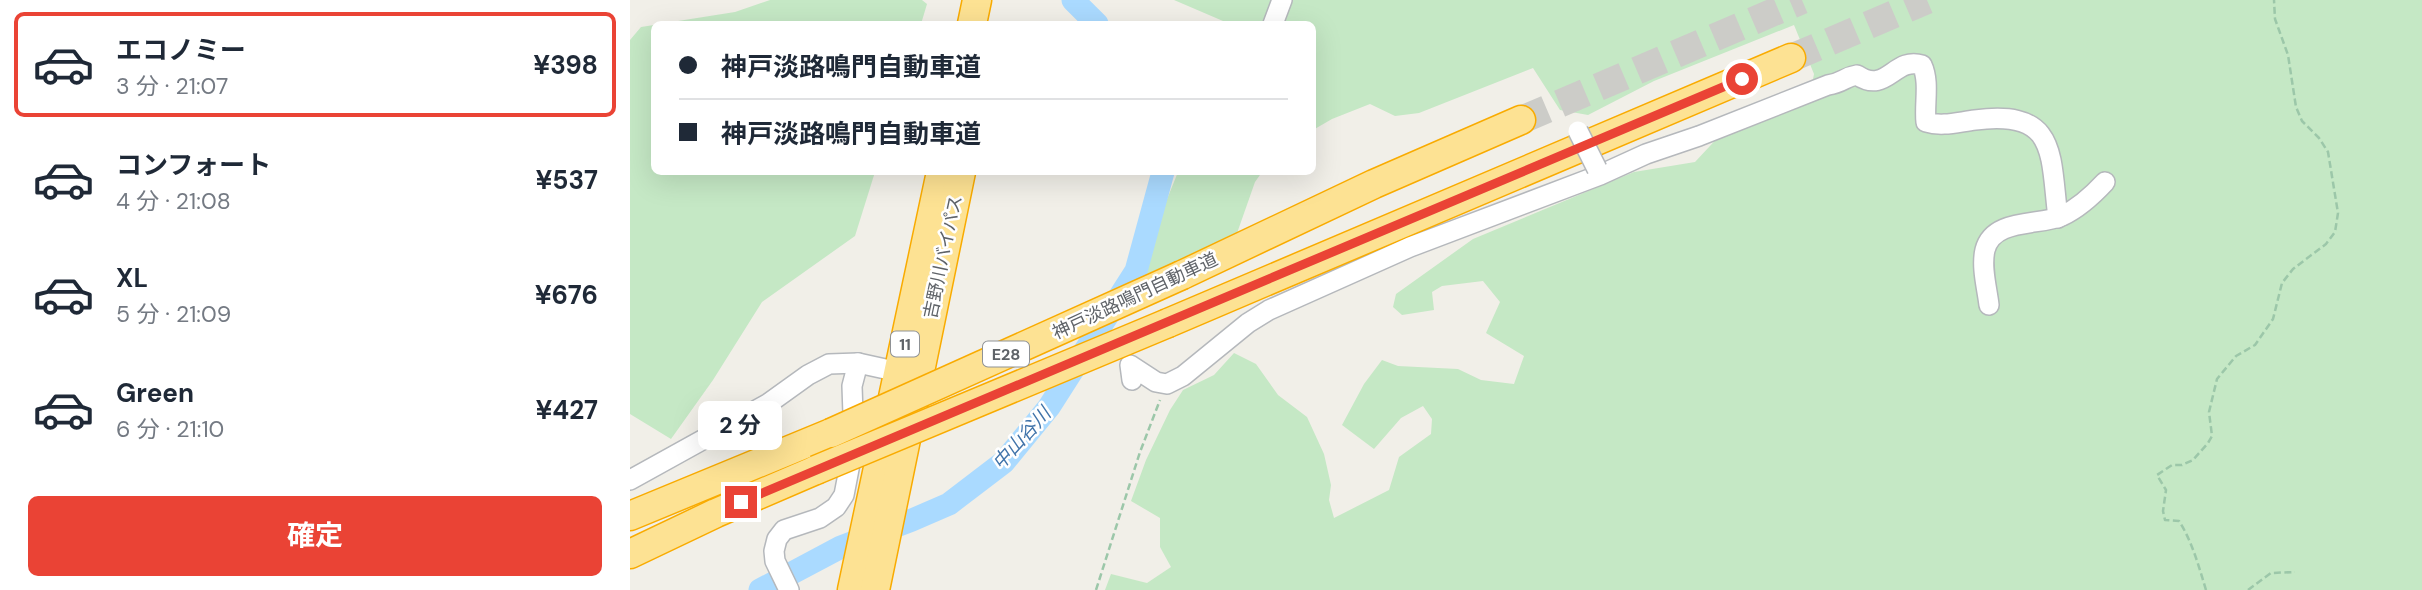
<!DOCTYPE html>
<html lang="ja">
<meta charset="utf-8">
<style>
:root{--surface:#fff;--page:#f2f2f3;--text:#1f2937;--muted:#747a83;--line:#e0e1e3;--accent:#ea4335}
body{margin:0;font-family:"DM Sans","Noto Sans JP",sans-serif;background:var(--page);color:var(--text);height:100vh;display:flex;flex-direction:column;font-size:26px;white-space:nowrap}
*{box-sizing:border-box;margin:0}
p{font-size:23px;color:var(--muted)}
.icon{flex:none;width:38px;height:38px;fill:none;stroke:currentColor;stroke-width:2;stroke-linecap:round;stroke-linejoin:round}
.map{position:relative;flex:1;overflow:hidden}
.details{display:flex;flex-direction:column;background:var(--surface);width:630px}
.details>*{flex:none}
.banner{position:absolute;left:21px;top:21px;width:665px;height:154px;border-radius:10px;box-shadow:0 7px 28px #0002;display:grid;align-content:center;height:154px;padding:0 28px;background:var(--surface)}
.end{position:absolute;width:32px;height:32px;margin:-16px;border:9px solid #ea4335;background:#fff;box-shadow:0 0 0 4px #fff}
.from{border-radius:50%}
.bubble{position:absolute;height:49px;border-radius:10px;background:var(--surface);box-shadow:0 7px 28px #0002;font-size:23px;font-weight:700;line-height:49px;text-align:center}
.banner b{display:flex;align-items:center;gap:24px;height:66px;font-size:26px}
.banner b+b{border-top:2px solid var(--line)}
.banner i{width:18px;height:18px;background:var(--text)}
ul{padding:12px 0 0;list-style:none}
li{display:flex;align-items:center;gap:21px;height:105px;margin:0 14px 10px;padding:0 14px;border:4px solid transparent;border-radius:10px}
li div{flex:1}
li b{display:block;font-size:26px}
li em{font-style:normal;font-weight:700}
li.active{border-color:var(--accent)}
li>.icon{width:63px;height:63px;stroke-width:1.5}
.action{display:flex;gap:14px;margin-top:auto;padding:14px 28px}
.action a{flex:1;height:80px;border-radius:10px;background:var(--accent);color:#fff;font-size:28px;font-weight:700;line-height:80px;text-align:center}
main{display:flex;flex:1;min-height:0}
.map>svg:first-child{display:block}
.green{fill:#c5e8c5}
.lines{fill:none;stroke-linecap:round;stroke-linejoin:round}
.river{stroke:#aadaff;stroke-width:23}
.highway-tunnel{stroke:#ccccc8;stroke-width:28;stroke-dasharray:28 14;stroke-linecap:butt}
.minor-casing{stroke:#b5b8bc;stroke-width:22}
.highway-casing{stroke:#f9ab00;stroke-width:31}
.path{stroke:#9cc7a9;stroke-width:2.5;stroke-dasharray:7 3.5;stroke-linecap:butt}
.minor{stroke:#fff;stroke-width:19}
.highway{stroke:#fde293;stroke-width:28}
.minor-bridge-casing{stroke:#b5b8bc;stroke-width:22;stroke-linecap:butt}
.highway-bridge-casing{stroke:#f9ab00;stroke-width:31;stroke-linecap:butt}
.minor-bridge{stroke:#fff;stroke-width:19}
.highway-bridge{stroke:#fde293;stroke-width:28}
.route{stroke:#ea4335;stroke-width:9}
.labels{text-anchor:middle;stroke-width:5;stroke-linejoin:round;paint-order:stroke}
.shield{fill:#fff;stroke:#8f9295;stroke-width:2}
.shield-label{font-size:16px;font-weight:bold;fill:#5f6368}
.street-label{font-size:18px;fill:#5f6368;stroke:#fff}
.water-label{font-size:19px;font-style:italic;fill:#4174aa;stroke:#fff}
</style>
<main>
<section class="details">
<ul>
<li class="active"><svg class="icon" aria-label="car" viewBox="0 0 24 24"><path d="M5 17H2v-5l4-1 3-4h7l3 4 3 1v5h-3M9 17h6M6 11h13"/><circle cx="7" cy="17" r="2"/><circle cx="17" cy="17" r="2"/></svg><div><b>エコノミー</b><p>3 分 · 21:07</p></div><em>¥398</em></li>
<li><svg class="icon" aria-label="car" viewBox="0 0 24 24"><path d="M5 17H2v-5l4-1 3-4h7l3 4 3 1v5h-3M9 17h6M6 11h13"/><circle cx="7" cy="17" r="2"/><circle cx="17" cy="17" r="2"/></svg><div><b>コンフォート</b><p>4 分 · 21:08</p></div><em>¥537</em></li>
<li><svg class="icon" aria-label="car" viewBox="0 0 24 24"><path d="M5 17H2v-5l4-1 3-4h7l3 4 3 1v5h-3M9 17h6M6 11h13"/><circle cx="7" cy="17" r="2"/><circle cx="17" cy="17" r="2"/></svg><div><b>XL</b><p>5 分 · 21:09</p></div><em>¥676</em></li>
<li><svg class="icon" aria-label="car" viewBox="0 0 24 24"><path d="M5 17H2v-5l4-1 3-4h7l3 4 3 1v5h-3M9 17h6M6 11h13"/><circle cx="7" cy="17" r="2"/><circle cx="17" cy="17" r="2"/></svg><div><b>Green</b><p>6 分 · 21:10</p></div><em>¥427</em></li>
</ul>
<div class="action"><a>確定</a></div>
</section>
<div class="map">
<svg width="1792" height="590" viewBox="0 0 1792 590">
<rect width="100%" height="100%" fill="#f1efe8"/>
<g class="green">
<polygon points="140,0 292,0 297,4 291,24 29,24 105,12"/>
<polygon points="544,0 1792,0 1792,590 475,590 481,574 517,583 541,567 530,547 530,518 501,501 516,460 540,410 553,390 584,375 604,353 626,364 648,395 677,417 694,454 701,485 699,500 704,518 759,490 769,457 801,434 802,419 793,406 771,418 744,449 712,425 734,384 752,360 768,366 828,369 851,380 884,384 894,356 856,333 870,302 853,281 812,286 802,292 804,310 772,315 763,307 766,294 843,239 1004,172 1065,162 1093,132 1178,104 1184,74 1164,25 1024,81 958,115 930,110 903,68 789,113 765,116 740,104 702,119 683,130 682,24 600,24"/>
<polygon points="24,25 24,172 245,172 225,236 132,302 83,380 41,439 0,414 0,40 11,27"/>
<polygon points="548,172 632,172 625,182 606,236 512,276 520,258 531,214"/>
</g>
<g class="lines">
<g class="river">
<polyline points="443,0 467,24"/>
<polyline points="130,590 211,547 282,520 319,504 374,462 419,407 506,271 533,172"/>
</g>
<g class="highway-tunnel">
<polyline points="1161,58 1297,0"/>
<polyline points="891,120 1172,0"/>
</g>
<g class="minor-casing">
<g id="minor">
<polyline points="643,24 652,0"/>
<path d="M1359,305C1357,288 1351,267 1355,250C1363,218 1409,226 1432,216C1449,208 1462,196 1475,182"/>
<path d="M502,380L500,365L526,382L537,384L553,376L618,323L639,310L780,247L970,175L1016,154L1069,136L1198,85C1213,83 1214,77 1227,75C1257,95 1264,56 1292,65C1300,82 1294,104 1296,122C1312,127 1328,122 1345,120C1428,109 1420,154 1428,218"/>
<polyline points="0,480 139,403 178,375 199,364 228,363 269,372"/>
<polyline points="159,590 145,561 144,551 147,539 154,530 190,518 206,507 214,495 224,443 222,386 228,363"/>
</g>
</g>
<g class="highway-casing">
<g id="highway">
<polyline points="342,24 347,0"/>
<polyline points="552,275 744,184 891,120"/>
<polyline points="538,323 1161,58"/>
<polyline points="0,516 201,433"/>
<polyline points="0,554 86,513 186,470"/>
<polyline points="222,590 311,172"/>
<polyline points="245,590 331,172"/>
</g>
</g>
<g class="path">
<polyline points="466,590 510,452 530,400"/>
<path d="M1576,590C1569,567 1562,541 1549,521L1535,520L1533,511L1536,490L1527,475L1542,465H1552L1563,460L1578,443L1582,436L1579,412L1587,379L1606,356L1625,345L1643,319L1652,283L1663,269L1696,244L1705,232L1708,213L1698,152L1689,138L1672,121L1666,107L1658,55L1645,19L1644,0"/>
<polyline points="1618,590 1641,573 1665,572"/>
</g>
<use href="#minor" class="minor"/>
<use href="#highway" class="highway"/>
<g class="minor-bridge-casing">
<polyline id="minor-bridge" points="948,131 967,169"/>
</g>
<g class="highway-bridge-casing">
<g id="highway-bridge">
<polyline points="201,433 552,275"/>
<polyline points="186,470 538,323"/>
</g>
</g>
<use href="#minor-bridge" class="minor-bridge"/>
<use href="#highway-bridge" class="highway-bridge"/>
</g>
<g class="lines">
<polyline class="route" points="111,502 1112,79"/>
</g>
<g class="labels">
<g class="shield">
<rect x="261" y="331.5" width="28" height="25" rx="5"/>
<rect x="353" y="341.5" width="46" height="25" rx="5"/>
</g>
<g class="shield-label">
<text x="275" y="350">11</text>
<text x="376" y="360">E28</text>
</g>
<g class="street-label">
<text transform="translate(313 257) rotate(-78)" y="6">吉野川バイパス</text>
<text transform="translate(505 296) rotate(-25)" y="6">神戸淡路鳴門自動車道</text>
</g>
<g class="water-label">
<text transform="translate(391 438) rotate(-48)" y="7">中山谷川</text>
</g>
</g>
</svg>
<i class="end from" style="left:1112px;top:79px"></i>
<i class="end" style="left:111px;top:502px"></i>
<div class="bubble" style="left:68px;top:401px;width:84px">2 分</div>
<div class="banner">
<b><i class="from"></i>神戸淡路鳴門自動車道</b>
<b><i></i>神戸淡路鳴門自動車道</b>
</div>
</div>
</main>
